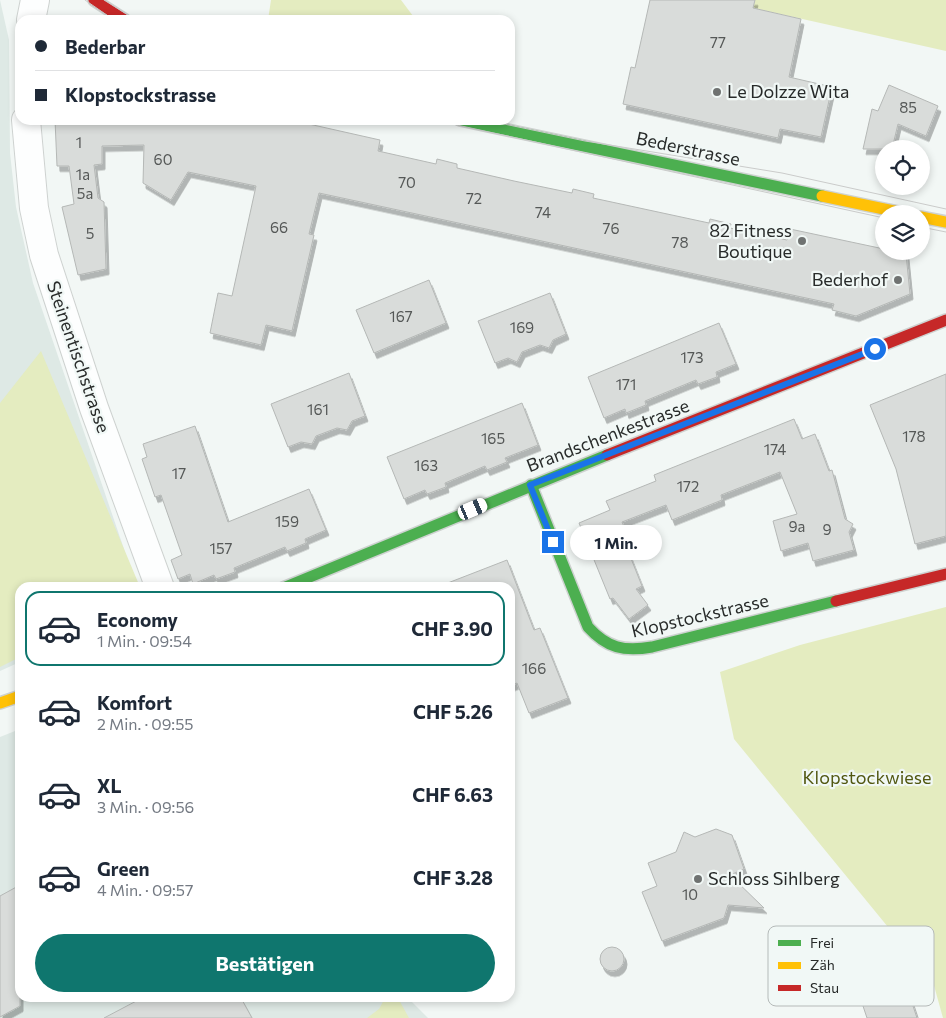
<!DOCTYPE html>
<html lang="de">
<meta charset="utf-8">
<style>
:root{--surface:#fff;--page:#f2f2f3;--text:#1f2937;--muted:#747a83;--line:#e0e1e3;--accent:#0f766e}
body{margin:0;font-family:Commissioner,sans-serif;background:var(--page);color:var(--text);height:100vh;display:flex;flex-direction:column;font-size:19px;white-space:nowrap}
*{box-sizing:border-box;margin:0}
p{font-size:16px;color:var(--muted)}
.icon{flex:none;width:28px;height:28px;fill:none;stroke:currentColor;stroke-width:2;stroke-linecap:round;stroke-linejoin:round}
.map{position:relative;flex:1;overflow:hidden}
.details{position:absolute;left:15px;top:582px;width:500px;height:420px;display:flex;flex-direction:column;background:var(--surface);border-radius:15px;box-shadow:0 2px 8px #0003}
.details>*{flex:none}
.top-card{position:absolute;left:15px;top:15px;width:500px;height:110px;border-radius:15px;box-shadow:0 2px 8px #0003;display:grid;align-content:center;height:110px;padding:0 20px;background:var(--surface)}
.buttons{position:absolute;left:875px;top:140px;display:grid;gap:10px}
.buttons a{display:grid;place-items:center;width:55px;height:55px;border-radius:50%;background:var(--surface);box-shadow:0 2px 8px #0003;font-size:25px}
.end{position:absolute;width:22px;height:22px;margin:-11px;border:6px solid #1a73e8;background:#fff;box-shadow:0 0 0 2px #fff}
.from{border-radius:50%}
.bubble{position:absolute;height:35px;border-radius:18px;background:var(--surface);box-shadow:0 2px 8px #0003;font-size:16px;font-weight:700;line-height:35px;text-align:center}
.car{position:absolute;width:15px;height:30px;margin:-15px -8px;border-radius:6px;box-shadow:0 0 4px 1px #0007;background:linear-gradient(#fff 24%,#345 0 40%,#fff 0 76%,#345 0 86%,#fff 0)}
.top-card b{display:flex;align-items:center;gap:18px;height:48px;font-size:19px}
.top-card b+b{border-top:1px solid var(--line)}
.top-card i{width:12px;height:12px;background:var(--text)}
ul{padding:9px 0 0;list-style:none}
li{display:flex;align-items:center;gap:15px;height:75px;margin:0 10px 8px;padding:0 10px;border:2px solid transparent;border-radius:15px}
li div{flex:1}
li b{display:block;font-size:19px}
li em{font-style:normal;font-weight:700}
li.on{border-color:var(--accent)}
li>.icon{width:45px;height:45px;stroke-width:1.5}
.button{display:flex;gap:10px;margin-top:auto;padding:10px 20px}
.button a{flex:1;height:58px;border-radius:30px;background:var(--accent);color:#fff;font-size:20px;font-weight:700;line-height:58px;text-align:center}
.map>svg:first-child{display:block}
.built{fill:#dee9e5}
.green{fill:#e4ecc0}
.building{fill:#d9dcda;stroke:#b5b8b6;filter:url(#shadow)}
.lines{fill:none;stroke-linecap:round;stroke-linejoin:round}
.street-casing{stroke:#ced2d0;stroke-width:30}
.fast-casing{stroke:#ced2d0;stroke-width:14}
.slow-casing{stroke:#ced2d0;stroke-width:14}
.jam-casing{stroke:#ced2d0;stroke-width:14}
.street{stroke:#fdfefe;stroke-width:28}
.fast{stroke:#4caf50;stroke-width:11}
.slow{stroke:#ffc107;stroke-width:11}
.jam{stroke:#c62828;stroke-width:11}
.tram{stroke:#cacbca;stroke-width:1}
.route{stroke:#1a73e8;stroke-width:6}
.poi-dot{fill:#6f7271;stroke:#f1f8f6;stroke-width:2}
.labels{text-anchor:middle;stroke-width:4.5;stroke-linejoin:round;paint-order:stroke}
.number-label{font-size:15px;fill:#555857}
.poi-label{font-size:18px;fill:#282b2a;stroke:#f1f8f6;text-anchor:start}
.street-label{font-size:18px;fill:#282b2a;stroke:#f1f8f6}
.park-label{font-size:18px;fill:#525812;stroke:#f1f8f6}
.key{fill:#f1f8f6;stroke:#b5bab9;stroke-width:1}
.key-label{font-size:14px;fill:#282b2a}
</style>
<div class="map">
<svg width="946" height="1018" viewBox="0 0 946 1018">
<defs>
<filter id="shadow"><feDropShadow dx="3" dy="5.5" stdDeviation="0" flood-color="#0004"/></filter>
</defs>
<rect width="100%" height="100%" fill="#f2f7f5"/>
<g class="built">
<polygon points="0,0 9,40 10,153 16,207 33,283 137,587 20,588 20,662 0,671"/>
<polygon points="20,729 20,998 408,998 428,1018 0,1018 0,737"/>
</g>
<g class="green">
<polygon points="271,0 401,0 416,20 268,20"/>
<polygon points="755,0 946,0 946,51 753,8"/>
<polygon points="41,351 140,587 20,588 20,657 0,667 0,403"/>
<polygon points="946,607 946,1018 943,1018 933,982 734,739 720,672 800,645"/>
<polygon points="385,998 398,998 409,1018 367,1018 379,1009"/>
</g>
<g class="building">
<polygon points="650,0 755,0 753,8 801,19 789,77 832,87 821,137 780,129 778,138 623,104 631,67 635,68"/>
<polygon points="889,85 938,106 926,136 898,124 892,149 863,149 872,109 878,111"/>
<polygon points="55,120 291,120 380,140 378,151 436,164 437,159 457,164 457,168 514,181 572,193 573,189 594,194 593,198 709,223 710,219 731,224 730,228 787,240 790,229 884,249 884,251 906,254 910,294 856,316 832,310 834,304 319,193 309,234 314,235 292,331 266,325 261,345 210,333 218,293 232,296 256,186 188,172 171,200 143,183 144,145 102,146 102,164 94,165 98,198 104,202 106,269 78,275 62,207 74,204 69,166 57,166"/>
<polygon points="429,280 446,323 374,353 356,310"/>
<polygon points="550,293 566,334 553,340 549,348 540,345 522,352 517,362 508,358 495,363 478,321"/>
<polygon points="719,323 736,364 716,372 717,377 698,384 696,380 645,401 646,405 626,413 625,409 604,418 588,377"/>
<polygon points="349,373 365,416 352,421 347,430 337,428 316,436 312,444 301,442 288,447 271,404"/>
<polygon points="946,374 946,536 915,544 896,469 870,405"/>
<polygon points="522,403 538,445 505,458 507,462 487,470 485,466 445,483 446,487 427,494 425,490 404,499 387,457"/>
<polygon points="794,419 802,439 815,434 829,471 832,470 845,519 853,524 849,532 854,550 813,561 808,543 781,551 773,521 797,514 780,472 721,495 722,500 672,520 666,505 622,522 629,539 624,541 642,586 636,589 648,605 629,619 613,598 610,599 579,523 610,510 606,501 656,481 654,475"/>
<polygon points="195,426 228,522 309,489 326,530 305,539 306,543 287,551 285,547 234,568 235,572 216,579 214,575 193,584 190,574 178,579 171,560 182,555 161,495 155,497 142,459 147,457 143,444"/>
<polygon points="507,560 534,630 540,628 568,698 529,713 517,683 510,686 510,588 440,586"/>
<polygon points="716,829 732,835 744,869 730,875 764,908 728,905 724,918 662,941 642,892 657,886 648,863 676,852 684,832 695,837"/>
<polygon points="20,885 20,1006 0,1017 0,896"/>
<circle cx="612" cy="959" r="12"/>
<polygon points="905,982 917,1018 867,1018 860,997"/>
<polygon points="142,998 241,998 252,1018 104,1018"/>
</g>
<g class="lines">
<g class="street-casing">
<g id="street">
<polyline points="31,20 35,0"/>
<polyline points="26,120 34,208 44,255 94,408 160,588"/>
</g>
</g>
<g class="fast-casing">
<g id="fast">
<polyline points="460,120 822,196"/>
<path d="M531,485L588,627C607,648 624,652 652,647L836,601"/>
<polyline points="283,588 607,455"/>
</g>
</g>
<g class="slow-casing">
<g id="slow">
<polyline points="822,196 908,214"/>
<polyline points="921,217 946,222"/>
<polyline points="0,703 20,696"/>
</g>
</g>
<g class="jam-casing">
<g id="jam">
<polyline points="94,0 125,20"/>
<polyline points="607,455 946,320"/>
<polyline points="836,601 946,574"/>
</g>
</g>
<use href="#street" class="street"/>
<use href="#fast" class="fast"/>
<use href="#slow" class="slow"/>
<use href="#jam" class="jam"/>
<g class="tram">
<polyline points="85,0 114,20"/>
<polyline points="104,0 136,20"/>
<polyline points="434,120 884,218"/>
<polyline points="485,120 585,141 782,173 946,209"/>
<polyline points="921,227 946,232"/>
</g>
</g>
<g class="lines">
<polyline class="route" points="553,542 530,485 875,349"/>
</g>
<g class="poi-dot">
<circle cx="717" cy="92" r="5"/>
<circle cx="802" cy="241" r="5"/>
<circle cx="898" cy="280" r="5"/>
<circle cx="698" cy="879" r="5"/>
</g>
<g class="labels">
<g class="number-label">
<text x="718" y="48">77</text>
<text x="908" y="113">85</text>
<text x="79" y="148">1</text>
<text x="163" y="165">60</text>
<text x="83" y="180">1a</text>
<text x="407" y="188">70</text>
<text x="85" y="199">5a</text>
<text x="474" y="204">72</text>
<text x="543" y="218">74</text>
<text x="279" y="233">66</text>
<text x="611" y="234">76</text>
<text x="90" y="239">5</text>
<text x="680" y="248">78</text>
<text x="401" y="322">167</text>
<text x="522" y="333">169</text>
<text x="692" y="363">173</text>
<text x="626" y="390">171</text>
<text x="318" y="415">161</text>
<text x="914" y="442">178</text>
<text x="493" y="444">165</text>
<text x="775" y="455">174</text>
<text x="426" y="471">163</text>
<text x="179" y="479">17</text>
<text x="688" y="492">172</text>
<text x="287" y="527">159</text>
<text x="797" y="532">9a</text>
<text x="827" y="535">9</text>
<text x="221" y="554">157</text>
<text x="534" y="674">166</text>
<text x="690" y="900">10</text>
</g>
<g class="poi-label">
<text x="727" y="98">Le Dolzze Wita</text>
<text x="792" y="237" text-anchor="end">82 Fitness<tspan x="792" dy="21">Boutique</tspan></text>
<text x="888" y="286" text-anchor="end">Bederhof</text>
<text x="708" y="885">Schloss Sihlberg</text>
</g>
<g class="street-label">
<text transform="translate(688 149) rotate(12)" y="6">Bederstrasse</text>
<text transform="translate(78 357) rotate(71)" y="6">Steinentischstrasse</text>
<text transform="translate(608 436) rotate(-21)" y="6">Brandschenkestrasse</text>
<text transform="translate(700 616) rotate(-13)" y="6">Klopstockstrasse</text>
</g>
<g class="park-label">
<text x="867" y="784">Klopstockwiese</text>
</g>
</g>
<rect x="768" y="926" width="166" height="80" rx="8" class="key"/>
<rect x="778" y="940" width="23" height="6" fill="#4caf50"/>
<rect x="778" y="962" width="23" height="7" fill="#ffc107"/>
<rect x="778" y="985" width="23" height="6" fill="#c62828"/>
<g class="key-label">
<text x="810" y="948">Frei</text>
<text x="810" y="970">Zäh</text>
<text x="810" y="993">Stau</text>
</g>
</svg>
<div class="buttons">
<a><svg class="icon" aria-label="locate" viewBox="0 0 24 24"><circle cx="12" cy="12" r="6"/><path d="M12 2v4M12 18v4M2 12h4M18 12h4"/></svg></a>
<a><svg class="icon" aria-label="layers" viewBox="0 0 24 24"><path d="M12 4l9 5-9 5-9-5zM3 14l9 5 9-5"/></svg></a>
</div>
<i class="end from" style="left:875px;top:349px"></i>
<i class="end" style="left:553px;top:542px"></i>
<div class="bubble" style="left:570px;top:525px;width:92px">1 Min.</div>
<i class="car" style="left:473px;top:509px;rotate:67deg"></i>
<div class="top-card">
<b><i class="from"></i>Bederbar</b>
<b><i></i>Klopstockstrasse</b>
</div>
<section class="details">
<ul>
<li class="on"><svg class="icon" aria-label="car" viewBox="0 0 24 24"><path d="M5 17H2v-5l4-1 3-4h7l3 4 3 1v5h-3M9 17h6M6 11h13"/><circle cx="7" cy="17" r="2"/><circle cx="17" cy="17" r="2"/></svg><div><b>Economy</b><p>1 Min. · 09:54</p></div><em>CHF 3.90</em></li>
<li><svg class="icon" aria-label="car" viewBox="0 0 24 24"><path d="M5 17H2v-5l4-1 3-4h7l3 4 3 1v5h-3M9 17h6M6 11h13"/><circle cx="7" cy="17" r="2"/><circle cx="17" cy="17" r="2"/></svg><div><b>Komfort</b><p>2 Min. · 09:55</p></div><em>CHF 5.26</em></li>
<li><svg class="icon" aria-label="car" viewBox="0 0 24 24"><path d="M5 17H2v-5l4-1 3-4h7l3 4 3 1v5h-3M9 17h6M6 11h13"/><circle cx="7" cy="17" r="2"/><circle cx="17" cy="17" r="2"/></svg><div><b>XL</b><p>3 Min. · 09:56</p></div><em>CHF 6.63</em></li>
<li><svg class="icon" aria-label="car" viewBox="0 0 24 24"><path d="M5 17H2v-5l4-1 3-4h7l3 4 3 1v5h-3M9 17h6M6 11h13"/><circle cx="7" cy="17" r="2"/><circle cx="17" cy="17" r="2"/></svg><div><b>Green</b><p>4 Min. · 09:57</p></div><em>CHF 3.28</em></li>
</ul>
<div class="button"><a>Bestätigen</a></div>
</section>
</div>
